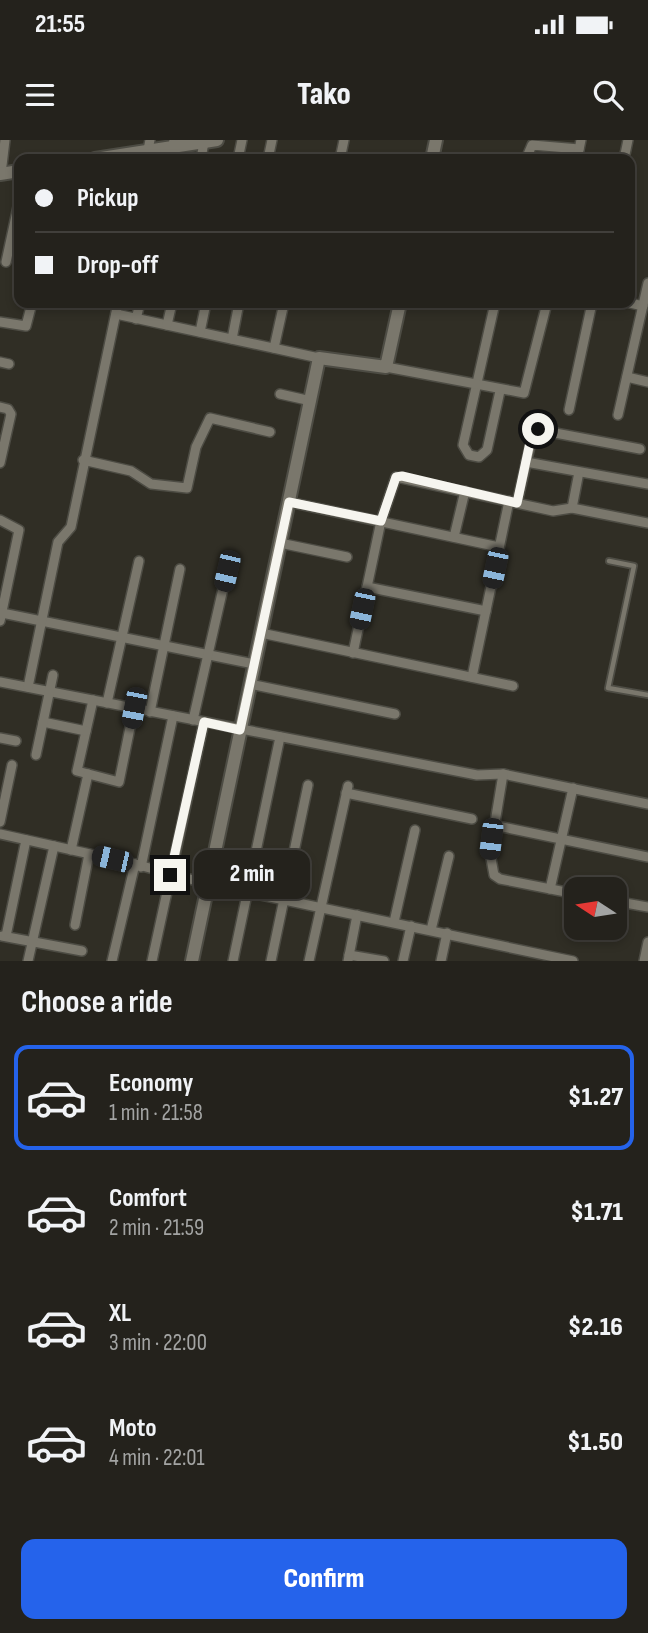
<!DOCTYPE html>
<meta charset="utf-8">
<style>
:root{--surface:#24221c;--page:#302f29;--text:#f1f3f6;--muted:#a3a4a3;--line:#413f3b;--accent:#2563eb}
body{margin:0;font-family:"Sofia Sans Condensed",sans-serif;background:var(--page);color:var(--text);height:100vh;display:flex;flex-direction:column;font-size:26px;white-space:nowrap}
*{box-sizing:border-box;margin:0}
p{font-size:23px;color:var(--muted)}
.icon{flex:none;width:38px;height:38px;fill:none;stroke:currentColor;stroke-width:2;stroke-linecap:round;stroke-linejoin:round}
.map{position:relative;height:821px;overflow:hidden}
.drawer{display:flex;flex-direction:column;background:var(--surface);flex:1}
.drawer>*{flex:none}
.hud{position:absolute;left:14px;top:14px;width:621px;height:154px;border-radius:14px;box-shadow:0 4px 10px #0003,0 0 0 2px var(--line);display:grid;align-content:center;height:154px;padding:0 21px;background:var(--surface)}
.needle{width:46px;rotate:282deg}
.fabs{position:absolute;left:564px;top:737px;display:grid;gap:14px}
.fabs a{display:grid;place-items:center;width:63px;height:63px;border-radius:14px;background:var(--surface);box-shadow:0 4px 10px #0003,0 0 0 2px var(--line);font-size:35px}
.end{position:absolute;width:32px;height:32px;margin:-16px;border:9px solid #f6f5ef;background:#111;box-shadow:0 0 0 4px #111}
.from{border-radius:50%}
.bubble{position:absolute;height:49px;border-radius:14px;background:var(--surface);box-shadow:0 4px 10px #0003,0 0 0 2px var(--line);font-size:23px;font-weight:800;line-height:49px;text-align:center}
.car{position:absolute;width:21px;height:42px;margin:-21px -10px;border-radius:9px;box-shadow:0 0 5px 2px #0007;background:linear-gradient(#222 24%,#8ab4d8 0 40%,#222 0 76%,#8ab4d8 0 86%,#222 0)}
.hud b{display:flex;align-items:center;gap:24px;height:66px;font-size:26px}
.hud b+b{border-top:2px solid var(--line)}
.hud i{width:18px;height:18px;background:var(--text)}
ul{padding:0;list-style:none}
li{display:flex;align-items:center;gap:21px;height:105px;margin:0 14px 10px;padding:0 7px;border:4px solid transparent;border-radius:14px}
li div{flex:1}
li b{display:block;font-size:26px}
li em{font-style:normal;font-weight:800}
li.selected{border-color:var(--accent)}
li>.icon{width:63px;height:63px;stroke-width:1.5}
h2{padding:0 21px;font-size:32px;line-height:84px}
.primary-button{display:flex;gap:14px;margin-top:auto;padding:14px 21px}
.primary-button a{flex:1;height:80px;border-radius:14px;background:var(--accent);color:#fff;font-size:28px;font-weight:800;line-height:80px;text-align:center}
.status{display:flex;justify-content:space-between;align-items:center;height:49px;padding:0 35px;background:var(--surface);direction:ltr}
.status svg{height:19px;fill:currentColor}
header{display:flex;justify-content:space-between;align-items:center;height:91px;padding:0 21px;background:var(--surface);font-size:32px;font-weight:800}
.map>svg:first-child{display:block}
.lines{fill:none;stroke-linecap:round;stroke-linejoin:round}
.service-casing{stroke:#4d4c44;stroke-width:8}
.minor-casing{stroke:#4d4c44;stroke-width:12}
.tertiary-casing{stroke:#4d4c44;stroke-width:16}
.service{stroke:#7a776c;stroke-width:4.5}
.minor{stroke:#7a776c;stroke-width:9}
.tertiary{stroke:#7a776c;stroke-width:12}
.route{stroke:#f6f5ef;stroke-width:9}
</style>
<div class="status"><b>21:55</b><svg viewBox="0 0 49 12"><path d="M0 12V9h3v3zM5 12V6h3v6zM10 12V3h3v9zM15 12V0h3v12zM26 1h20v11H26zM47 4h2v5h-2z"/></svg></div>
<header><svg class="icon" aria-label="menu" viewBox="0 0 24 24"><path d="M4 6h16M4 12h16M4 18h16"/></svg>Tako<svg class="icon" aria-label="search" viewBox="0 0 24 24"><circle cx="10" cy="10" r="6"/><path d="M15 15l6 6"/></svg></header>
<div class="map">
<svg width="648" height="821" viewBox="0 0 648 821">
<rect width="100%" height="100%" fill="#302e25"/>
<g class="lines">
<g class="service-casing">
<polyline id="service" points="609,421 634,426 608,548 648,555"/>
</g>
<g class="minor-casing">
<g id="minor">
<polyline points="146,19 150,0"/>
<polyline points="170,19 174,0"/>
<polyline points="201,19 204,2"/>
<polyline points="238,19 242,0"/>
<polyline points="268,19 272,0"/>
<polyline points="340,19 344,0"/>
<polyline points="526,19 532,5 579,9"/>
<polyline points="577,19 581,0"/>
<polyline points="624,19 628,0"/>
<polyline points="1,34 5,0"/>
<polyline points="6,122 19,62"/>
<polyline points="495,163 463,305 469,315 479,317 487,310 500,251"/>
<polyline points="630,163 643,166"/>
<polyline points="116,174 319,218"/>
<polyline points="136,179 140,163"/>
<polyline points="0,182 26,186 32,163"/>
<polyline points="167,185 172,163"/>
<polyline points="200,192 206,163"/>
<polyline points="232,199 239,163"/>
<polyline points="274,208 284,163"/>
<polyline points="0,222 9,224"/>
<polyline points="386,227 524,253 547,163"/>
<polyline points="627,237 648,242"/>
<polyline points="280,254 311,261"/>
<polyline points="0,267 8,269 11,274 0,323"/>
<polyline points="569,270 592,163"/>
<polyline points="618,275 648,143"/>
<polyline points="83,320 131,331 151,344 187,348 196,307 210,278 270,292"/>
<polyline points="526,322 648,344"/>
<polyline points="289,362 499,407"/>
<polyline points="517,363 534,289 640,309"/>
<polyline points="572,368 579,332"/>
<polyline points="0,380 19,390 0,481"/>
<polyline points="454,397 465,351"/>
<polyline points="280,403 347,417"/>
<polyline points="367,447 486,471"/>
<polyline points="2,473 254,524"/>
<polyline points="261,493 513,546"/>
<polyline points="353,513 381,381 396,337 553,371 572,368 648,383"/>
<polyline points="472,537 509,361"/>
<polyline points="0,542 477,635 503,634 648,664"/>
<polyline points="250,544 395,574"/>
<polyline points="28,547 58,402 71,387 118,163"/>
<polyline points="93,560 77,631 119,642 134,568"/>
<polyline points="107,563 139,421"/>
<polyline points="150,572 180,429"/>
<polyline points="193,580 227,431"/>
<polyline points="43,582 86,591"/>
<polyline points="0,598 16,601"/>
<polyline points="36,615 53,535"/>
<polyline points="503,634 490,713 494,735 500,739 576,754"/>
<polyline points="346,653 472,679"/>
<polyline points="0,682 12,625"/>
<polyline points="493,685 648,717"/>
<polyline points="0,694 135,724 208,744 573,821"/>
<polyline points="71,710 88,634"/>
<polyline points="141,727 173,576"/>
<polyline points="550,749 573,648"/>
<polyline points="614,761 648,767"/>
<polyline points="394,782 415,690"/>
<polyline points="75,785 89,714"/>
<polyline points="431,790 449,716"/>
<polyline points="2,796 82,811"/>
<polyline points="6,796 26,700"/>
<polyline points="349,815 384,821"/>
<polyline points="28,821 54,706"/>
<polyline points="112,821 135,724"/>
<polyline points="152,821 204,582"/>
<polyline points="233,821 280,597"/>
<polyline points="271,821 308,645"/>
<polyline points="309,821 348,646"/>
<polyline points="348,821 357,775"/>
<polyline points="403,821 411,786"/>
<polyline points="441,821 447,793"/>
<polyline points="644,821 648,802"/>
</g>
</g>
<g class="tertiary-casing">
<g id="tertiary">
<polyline points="95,19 217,0"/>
<polyline points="432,19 436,0"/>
<polyline points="0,34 19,31"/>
<polyline points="192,821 319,218 386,227 400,163"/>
</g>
</g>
<use href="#service" class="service"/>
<use href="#minor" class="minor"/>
<use href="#tertiary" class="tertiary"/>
</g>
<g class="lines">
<polyline class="route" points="170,735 204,582 240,590 289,362 381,381 396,337 402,336 517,363 532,293 538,289"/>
</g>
</svg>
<div class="fabs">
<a><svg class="needle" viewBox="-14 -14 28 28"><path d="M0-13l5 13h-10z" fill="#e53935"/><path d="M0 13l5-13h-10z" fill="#a3a4a3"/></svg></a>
</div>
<i class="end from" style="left:538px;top:289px"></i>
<i class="end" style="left:170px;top:735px"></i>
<div class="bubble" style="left:194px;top:710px;width:116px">2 min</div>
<i class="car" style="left:495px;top:428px;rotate:192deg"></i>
<i class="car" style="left:227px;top:431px;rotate:193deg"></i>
<i class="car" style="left:362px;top:469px;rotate:192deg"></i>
<i class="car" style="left:134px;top:568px;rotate:191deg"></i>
<i class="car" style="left:491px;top:699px;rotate:187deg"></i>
<i class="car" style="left:112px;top:719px;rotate:283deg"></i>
<div class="hud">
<b><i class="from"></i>Pickup</b>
<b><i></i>Drop-off</b>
</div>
</div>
<section class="drawer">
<h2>Choose a ride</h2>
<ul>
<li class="selected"><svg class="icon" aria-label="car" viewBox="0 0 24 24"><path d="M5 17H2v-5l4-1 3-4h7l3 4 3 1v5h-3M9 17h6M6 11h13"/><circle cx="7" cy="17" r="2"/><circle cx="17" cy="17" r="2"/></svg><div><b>Economy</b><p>1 min · 21:58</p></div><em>$1.27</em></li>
<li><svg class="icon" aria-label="car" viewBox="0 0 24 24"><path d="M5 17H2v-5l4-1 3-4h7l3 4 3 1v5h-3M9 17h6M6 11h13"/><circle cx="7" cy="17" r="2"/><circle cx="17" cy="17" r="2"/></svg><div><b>Comfort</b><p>2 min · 21:59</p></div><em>$1.71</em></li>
<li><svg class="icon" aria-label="car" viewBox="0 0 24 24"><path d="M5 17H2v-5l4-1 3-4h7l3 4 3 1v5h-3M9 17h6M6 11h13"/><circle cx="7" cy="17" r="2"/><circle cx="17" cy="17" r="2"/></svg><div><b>XL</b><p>3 min · 22:00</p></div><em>$2.16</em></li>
<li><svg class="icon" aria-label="car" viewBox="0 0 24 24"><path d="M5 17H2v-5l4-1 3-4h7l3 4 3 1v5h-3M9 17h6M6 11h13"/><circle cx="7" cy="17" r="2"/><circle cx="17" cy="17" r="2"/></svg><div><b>Moto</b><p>4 min · 22:01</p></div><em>$1.50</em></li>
</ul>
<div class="primary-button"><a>Confirm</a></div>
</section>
